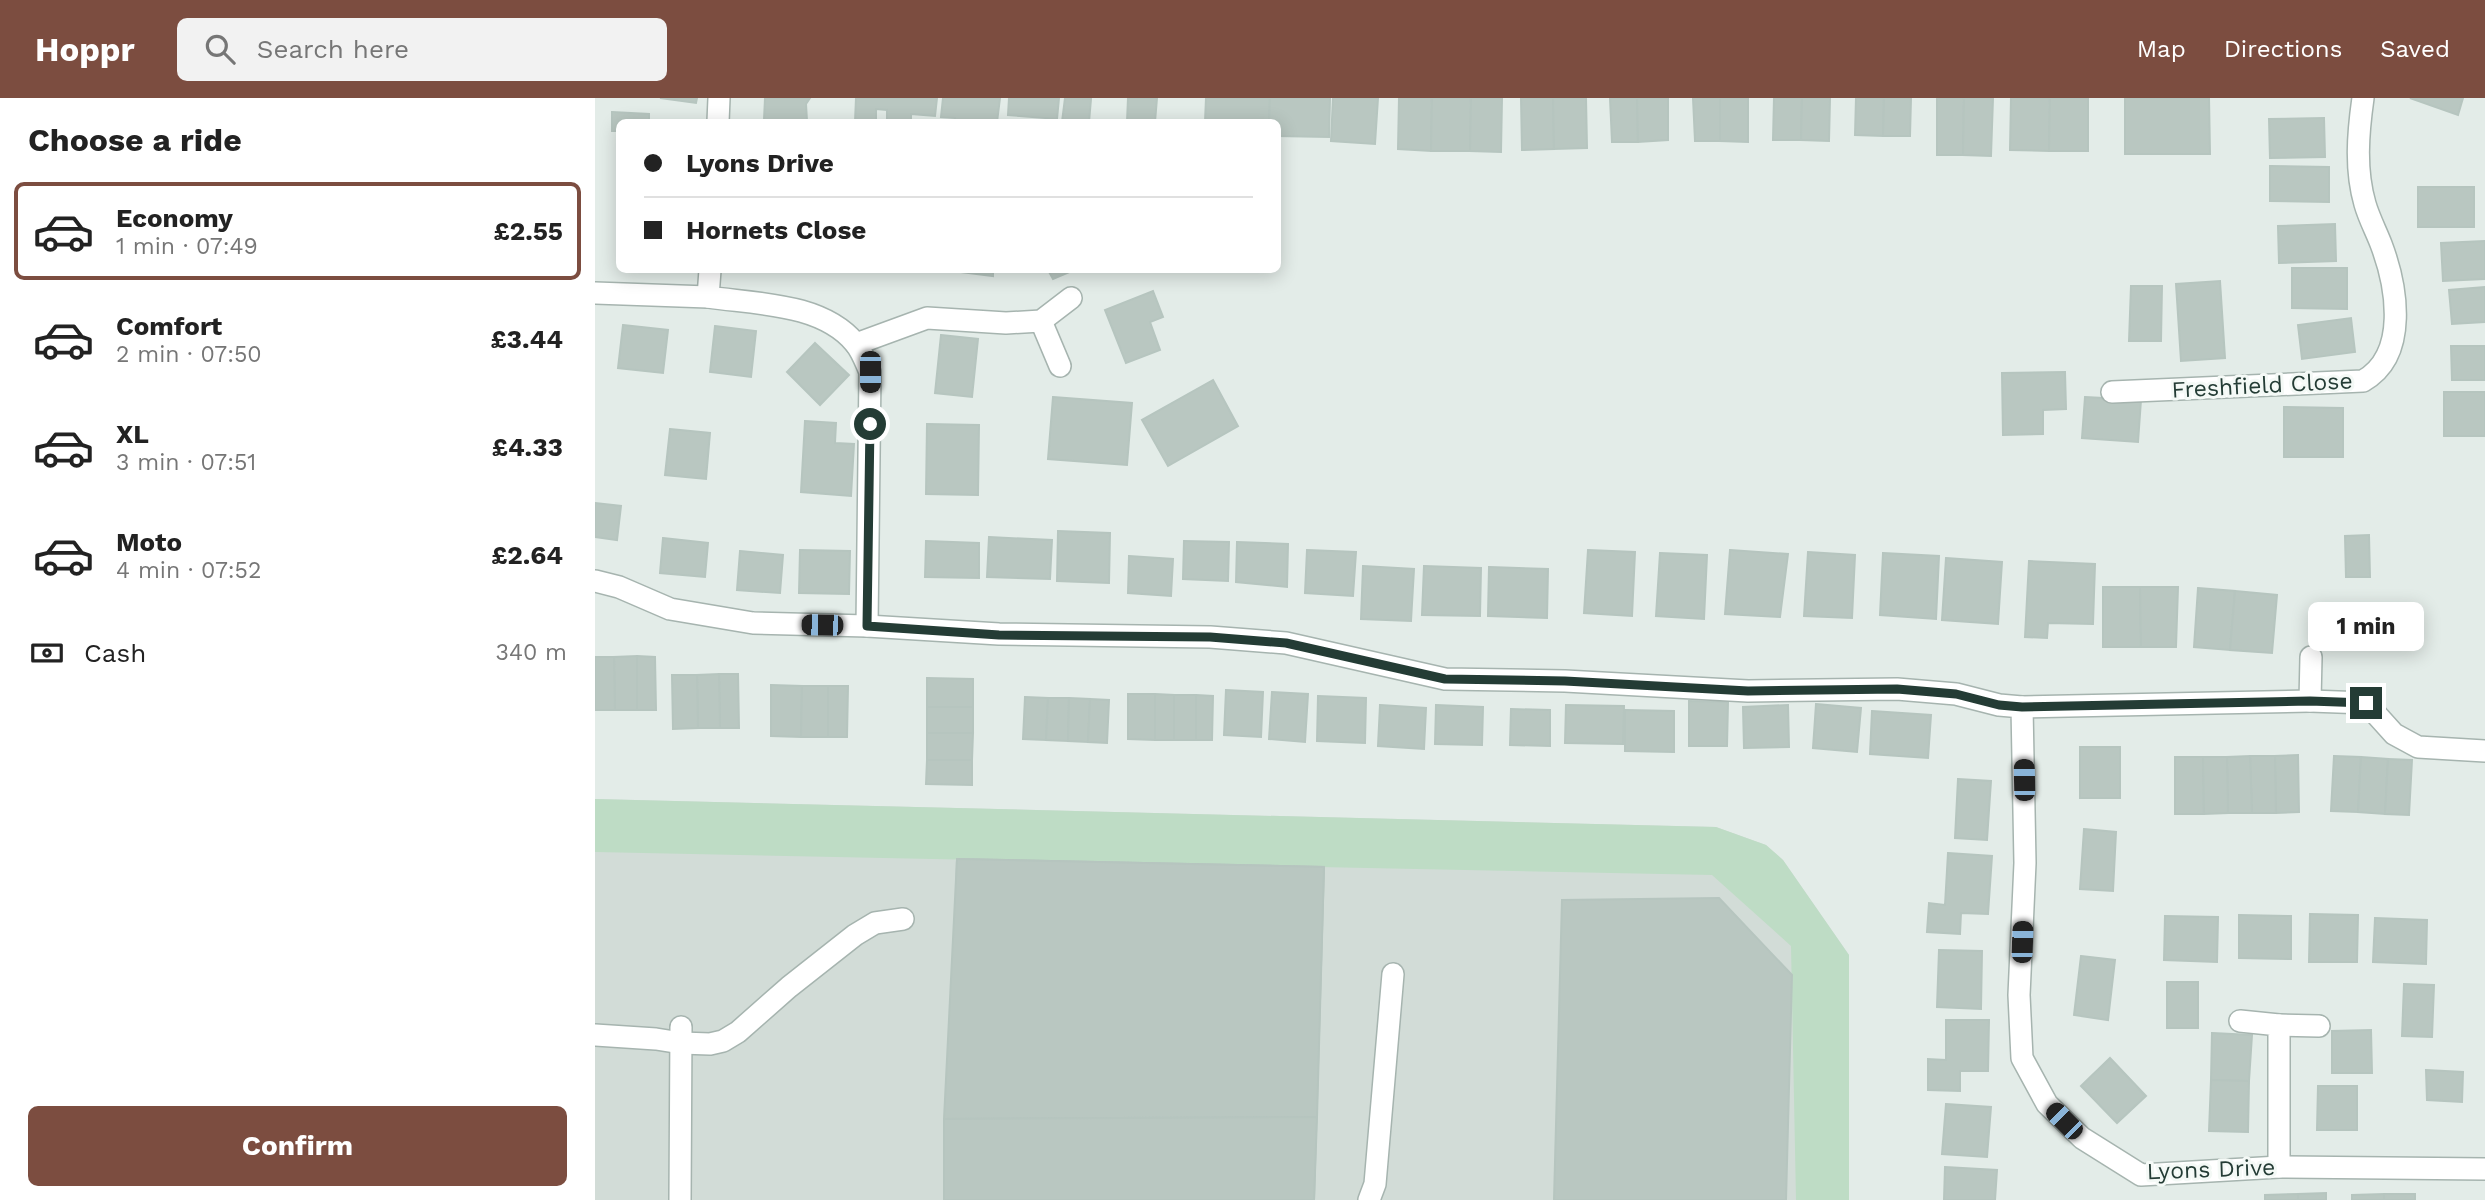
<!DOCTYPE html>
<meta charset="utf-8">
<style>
:root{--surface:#fff;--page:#f2f2f2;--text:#222;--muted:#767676;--line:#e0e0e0;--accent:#7c4d40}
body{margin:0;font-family:"Work Sans",sans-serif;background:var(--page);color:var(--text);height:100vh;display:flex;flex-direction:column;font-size:26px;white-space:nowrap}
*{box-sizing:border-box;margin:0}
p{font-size:23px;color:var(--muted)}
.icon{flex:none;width:38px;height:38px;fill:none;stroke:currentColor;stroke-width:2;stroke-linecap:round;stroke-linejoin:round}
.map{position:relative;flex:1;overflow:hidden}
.side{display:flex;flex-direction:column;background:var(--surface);width:595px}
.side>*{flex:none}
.banner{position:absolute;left:21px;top:21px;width:665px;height:154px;border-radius:10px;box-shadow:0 4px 18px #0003;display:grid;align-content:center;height:154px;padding:0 28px;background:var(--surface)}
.end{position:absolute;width:32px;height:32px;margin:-16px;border:9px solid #243c35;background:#fff;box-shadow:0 0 0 4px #fff}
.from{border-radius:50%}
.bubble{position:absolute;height:49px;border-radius:10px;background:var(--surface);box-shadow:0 4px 18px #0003;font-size:23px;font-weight:700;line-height:49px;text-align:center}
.car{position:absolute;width:21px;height:42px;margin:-21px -10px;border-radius:9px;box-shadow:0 0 5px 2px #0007;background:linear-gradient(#222 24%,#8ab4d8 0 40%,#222 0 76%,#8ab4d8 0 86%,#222 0)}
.banner b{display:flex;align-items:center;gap:24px;height:66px;font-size:26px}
.banner b+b{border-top:2px solid var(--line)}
.banner i{width:18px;height:18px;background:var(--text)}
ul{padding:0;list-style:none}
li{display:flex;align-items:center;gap:21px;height:98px;margin:0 14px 10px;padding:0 14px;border:4px solid transparent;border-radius:10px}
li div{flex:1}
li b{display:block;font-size:26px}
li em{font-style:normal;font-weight:700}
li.on{border-color:var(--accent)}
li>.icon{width:63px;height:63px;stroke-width:1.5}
h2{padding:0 28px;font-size:32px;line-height:84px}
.pay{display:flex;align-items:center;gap:18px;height:77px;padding:0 28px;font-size:26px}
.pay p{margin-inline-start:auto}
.action{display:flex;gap:14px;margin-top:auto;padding:14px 28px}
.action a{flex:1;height:80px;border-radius:10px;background:var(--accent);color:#fff;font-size:28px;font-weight:700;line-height:80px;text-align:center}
header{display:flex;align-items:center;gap:42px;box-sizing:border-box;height:98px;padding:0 35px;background:var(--accent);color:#fff}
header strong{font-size:33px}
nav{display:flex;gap:38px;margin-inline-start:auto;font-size:24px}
.search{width:490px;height:63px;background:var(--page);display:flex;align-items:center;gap:18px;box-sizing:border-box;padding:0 24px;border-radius:10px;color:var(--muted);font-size:26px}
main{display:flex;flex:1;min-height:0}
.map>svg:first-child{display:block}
.built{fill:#d2dcd7}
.green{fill:#bedcc5}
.building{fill:#b9c7c1;stroke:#b6c5bf;stroke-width:2}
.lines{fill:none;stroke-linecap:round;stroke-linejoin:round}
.minor-casing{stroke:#a6b4af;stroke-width:24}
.minor{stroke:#fff;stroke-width:21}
.route{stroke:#243c35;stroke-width:9}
.labels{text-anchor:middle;stroke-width:6;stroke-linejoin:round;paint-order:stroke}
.street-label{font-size:23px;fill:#243c35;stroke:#f4f9f6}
</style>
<header>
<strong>Hoppr</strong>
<div class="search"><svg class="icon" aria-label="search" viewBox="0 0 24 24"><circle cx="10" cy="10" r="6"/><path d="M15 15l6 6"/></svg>Search here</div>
<nav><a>Map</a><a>Directions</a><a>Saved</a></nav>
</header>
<main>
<section class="side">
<h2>Choose a ride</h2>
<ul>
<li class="on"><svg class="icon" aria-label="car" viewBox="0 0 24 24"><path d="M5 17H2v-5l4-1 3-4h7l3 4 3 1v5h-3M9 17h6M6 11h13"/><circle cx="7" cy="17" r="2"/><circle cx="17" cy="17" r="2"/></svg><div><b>Economy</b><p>1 min · 07:49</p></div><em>£2.55</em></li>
<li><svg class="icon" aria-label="car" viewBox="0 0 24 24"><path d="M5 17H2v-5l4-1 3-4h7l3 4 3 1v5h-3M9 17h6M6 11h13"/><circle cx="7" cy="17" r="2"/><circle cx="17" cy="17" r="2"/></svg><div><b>Comfort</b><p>2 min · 07:50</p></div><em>£3.44</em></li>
<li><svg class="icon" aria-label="car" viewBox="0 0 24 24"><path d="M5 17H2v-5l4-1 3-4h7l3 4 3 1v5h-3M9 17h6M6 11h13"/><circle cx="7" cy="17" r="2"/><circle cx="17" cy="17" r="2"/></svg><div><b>XL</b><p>3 min · 07:51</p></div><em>£4.33</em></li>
<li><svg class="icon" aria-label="car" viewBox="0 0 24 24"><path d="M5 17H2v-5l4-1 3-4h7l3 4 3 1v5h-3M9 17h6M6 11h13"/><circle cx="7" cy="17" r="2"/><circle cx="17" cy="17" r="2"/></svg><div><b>Moto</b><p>4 min · 07:52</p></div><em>£2.64</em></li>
</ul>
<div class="pay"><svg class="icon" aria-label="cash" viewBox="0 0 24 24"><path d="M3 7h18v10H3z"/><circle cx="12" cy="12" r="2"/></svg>Cash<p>340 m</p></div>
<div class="action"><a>Confirm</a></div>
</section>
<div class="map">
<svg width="1890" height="1102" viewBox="0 0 1890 1102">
<rect width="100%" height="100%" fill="#e3ece8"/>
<polygon class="built" points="0,701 1121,729 1171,747 1188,762 1254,857 1254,1102 0,1102"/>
<polygon class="green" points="0,701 1121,729 1171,747 1188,762 1254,857 1254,1102 1201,1102 1196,848 1117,777 0,754"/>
<g class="building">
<polygon points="65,0 102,0 101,5"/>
<polygon points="170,0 215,0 211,6 212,23 169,22"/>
<polygon points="261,0 342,0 340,18 316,16 316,24 292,24 292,12 281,11 281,24 260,24"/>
<polygon points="348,0 405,0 402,24 360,24 360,20 346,19"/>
<polygon points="414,0 464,0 462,21 413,17"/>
<polygon points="470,0 496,1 494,24 467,24"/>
<polygon points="533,0 562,0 560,24 532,24"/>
<polygon points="611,0 675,0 674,24 610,24"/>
<polygon points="675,0 735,0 734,39 682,38 682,24 674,24"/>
<polygon points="738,0 783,0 780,46 736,43"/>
<polygon points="804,0 837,0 836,53 803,51"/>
<polygon points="837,0 876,0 875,53 836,53"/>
<polygon points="876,0 907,0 906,54 875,53"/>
<polygon points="926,0 958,0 959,51 927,52"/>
<polygon points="958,0 991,0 992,50 959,51"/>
<polygon points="1015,0 1042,0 1043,44 1017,44"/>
<polygon points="1042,0 1073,0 1073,42 1043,44"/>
<polygon points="1098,0 1125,0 1125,43 1100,43"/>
<polygon points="1125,0 1153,0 1153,44 1125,43"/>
<polygon points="1179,0 1207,0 1206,42 1178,42"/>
<polygon points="1207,0 1235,0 1234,43 1206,42"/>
<polygon points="1261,0 1289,0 1288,38 1260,37"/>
<polygon points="1289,0 1316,0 1315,38 1288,38"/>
<polygon points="1342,0 1369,0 1368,57 1342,57"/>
<polygon points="1369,0 1398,0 1396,58 1368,57"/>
<polygon points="1416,0 1455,0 1454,53 1415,52"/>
<polygon points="1455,0 1493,0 1493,53 1454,53"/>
<polygon points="1530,0 1614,0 1615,56 1530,56"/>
<polygon points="1815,0 1868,0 1863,17"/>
<polygon points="17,14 54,16 54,24 24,24 24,33 17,33"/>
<polygon points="1729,20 1730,59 1675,60 1674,21"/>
<polygon points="1675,68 1734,69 1734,104 1675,103"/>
<rect x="1823" y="89" width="56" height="40"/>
<polygon points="1740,126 1741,163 1684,165 1683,128"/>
<polygon points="1890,143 1890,181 1848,183 1846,145"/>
<polygon points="1697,170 1752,170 1752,211 1697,210"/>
<polygon points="350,172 398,172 398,178"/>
<polygon points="453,172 479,172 458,181"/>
<polygon points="1625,183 1630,260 1586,263 1581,186"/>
<polygon points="1536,188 1567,188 1566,243 1534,243"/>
<polygon points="1890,189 1890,224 1857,226 1854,192"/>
<polygon points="558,193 568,219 555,224 565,252 531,265 510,212"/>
<polygon points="1756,220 1760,254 1707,261 1703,227"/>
<polygon points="28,227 73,232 68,275 23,270"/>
<polygon points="120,228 161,233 156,279 115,274"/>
<polygon points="346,237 383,241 377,299 340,295"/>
<polygon points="220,245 254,277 225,307 192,274"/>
<polygon points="1856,248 1890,248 1890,282 1857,282"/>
<polygon points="1470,274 1471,311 1448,312 1448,336 1408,337 1407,275"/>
<polygon points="618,282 643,328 573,368 547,322"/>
<rect x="1849" y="294" width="41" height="44"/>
<polygon points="458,299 537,305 532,367 453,361"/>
<polygon points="1490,299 1546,302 1543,344 1487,340"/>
<polygon points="1689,309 1748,310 1748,359 1689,359"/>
<polygon points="210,323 241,325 240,345 259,346 256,398 206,394"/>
<polygon points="332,326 384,327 383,397 331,396"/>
<polygon points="75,331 115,335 111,381 70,377"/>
<polygon points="0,405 26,408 22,442 0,439"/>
<polygon points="463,433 515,435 514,485 462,483"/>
<polygon points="1774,437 1775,479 1751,479 1750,438"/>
<polygon points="394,439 457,442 455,481 392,479"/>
<polygon points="68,440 113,445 110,479 65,475"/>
<polygon points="331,443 384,445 384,480 330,479"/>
<polygon points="589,443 634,444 633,483 588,481"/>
<polygon points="642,444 693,446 692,489 641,484"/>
<polygon points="205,452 255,453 254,496 204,495"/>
<polygon points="712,452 761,454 758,498 710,495"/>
<polygon points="993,452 1040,454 1037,518 989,515"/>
<polygon points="1135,452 1193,456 1185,519 1130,516"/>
<polygon points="145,453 188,457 185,495 142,492"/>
<polygon points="1213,454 1260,457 1257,520 1209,518"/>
<polygon points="1065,455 1112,457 1109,521 1061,518"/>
<polygon points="1288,455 1344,458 1341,521 1285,517"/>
<polygon points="534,458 578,461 576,498 533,495"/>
<polygon points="1351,460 1407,464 1403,526 1347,522"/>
<polygon points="1434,463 1500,466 1498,526 1453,525 1452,540 1430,539"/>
<polygon points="768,468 819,471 816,523 766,521"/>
<polygon points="829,468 886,470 885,518 827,517"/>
<polygon points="894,469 953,471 952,520 893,518"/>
<polygon points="1508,489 1545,489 1546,549 1508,549"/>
<polygon points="1545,489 1583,489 1581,549 1546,549"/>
<polygon points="1603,490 1640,493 1635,552 1599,549"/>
<polygon points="1640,493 1682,497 1677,555 1635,552"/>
<polygon points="42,558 42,612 20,612 19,559"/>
<polygon points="42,558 60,559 61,612 42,612"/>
<polygon points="0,559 19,559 20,612 0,612"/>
<polygon points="124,576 143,576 144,630 125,630"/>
<polygon points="124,576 125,630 103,630 102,577"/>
<polygon points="77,577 102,577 103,630 78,631"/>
<polygon points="332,580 378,581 378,609 332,609"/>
<polygon points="176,587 207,588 206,639 176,638"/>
<polygon points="207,588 233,588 233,639 206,639"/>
<polygon points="233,588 253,588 252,639 233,639"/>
<polygon points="631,592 668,594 666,639 629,637"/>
<polygon points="677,594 713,596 710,644 674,641"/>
<polygon points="533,596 560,596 560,642 533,641"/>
<polygon points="560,596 579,597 579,642 560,642"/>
<rect x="579" y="597" width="22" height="45"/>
<polygon points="601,597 618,598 617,642 601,642"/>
<polygon points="723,598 771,600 770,645 722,643"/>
<polygon points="430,599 453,600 451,642 428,641"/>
<polygon points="453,600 474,600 473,643 451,642"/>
<polygon points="474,600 495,601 493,644 473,643"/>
<polygon points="495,601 514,602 512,645 493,644"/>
<polygon points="1094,603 1133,604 1132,648 1094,648"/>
<polygon points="1221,606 1266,610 1262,654 1218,650"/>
<polygon points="785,607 831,610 829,651 783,648"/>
<polygon points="841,607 888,609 887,647 840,646"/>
<polygon points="971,607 1029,608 1028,646 970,645"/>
<polygon points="1193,607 1194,649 1149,650 1148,609"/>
<rect x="332" y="609" width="46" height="26"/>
<polygon points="916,611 955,612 955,648 915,647"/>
<polygon points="1030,612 1079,613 1079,654 1030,653"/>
<polygon points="1277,613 1336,617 1333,660 1275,656"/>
<polygon points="332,635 378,635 377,662 332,662"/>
<rect x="1485" y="649" width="40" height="51"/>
<polygon points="1703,657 1704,714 1681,715 1680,658"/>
<polygon points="1655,658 1680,658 1681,715 1657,715"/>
<polygon points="1655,658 1657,715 1633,715 1632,659"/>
<polygon points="1739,658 1766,659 1763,714 1736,713"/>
<polygon points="1580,659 1608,659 1609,716 1580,716"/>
<polygon points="1608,659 1632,659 1633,715 1609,716"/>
<polygon points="1766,659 1793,661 1790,716 1763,714"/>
<polygon points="1793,661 1817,662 1814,717 1790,716"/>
<polygon points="332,662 377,662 377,687 331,686"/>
<polygon points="1363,681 1396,683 1392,742 1360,740"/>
<polygon points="1489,731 1521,734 1518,793 1485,791"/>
<polygon points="1353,755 1397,758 1393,816 1366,815 1365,836 1332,834 1334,805 1350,807"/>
<polygon points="362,761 729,769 719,1102 354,1102"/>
<polygon points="362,761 729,769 722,1019 349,1021"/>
<polygon points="1124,800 1197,877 1191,1102 959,1102 967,802"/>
<polygon points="1715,816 1763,817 1762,864 1714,864"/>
<polygon points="1644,817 1696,818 1696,861 1644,860"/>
<polygon points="1570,818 1623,819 1622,864 1569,862"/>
<polygon points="1780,820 1832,822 1831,866 1778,864"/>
<polygon points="1344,852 1387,853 1386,911 1342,909"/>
<polygon points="1486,858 1520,862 1513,922 1479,917"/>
<rect x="1572" y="884" width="31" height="46"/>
<polygon points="1809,886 1839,887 1837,939 1807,938"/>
<polygon points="1351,922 1394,922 1393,973 1365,973 1365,993 1333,992 1333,961 1351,962"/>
<polygon points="1776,932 1777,975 1737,975 1737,933"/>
<polygon points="1617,935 1657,937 1654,983 1616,982"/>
<polygon points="1515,960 1551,998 1522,1025 1486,988"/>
<polygon points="1831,972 1868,974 1867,1004 1832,1002"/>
<polygon points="1616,982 1654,983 1653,1034 1614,1033"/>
<polygon points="1723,988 1762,988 1762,1032 1722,1032"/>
<polygon points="1351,1006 1396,1009 1392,1059 1347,1056"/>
<polygon points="722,1019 719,1102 349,1102 349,1021"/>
<polygon points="1350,1069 1402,1072 1400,1102 1349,1102"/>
<polygon points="1731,1095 1731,1102 1703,1102 1703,1096"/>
<polygon points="1703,1096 1703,1102 1670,1102 1670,1097"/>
<rect x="1789" y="1096" width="31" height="6"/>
<polygon points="1789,1096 1789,1102 1757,1102 1757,1097"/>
</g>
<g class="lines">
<g class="minor-casing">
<g id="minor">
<polyline points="123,24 124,0"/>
<path d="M115,172L113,199C161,206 227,205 260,245C267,253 271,265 275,274L272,528"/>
<polyline points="0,195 113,199"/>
<polyline points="446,223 465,268"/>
<polyline points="261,246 332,220 411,225 446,223 476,200"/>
<path d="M1517,294L1768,283C1814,257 1802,188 1786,146C1781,133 1774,120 1770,106C1760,72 1763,35 1768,0"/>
<polyline points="0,483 24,489 75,511 158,525 272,528 404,536 615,539 691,545 850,581 970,583 1153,593 1302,591 1361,596 1404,607 1427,609 1430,765 1424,897 1427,960 1452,1006 1487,1040 1546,1077 1684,1069 1890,1071"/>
<polyline points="1715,603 1771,605 1799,636 1823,649 1890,653"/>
<polyline points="1427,609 1715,603 1716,559"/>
<polyline points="1645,923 1684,927 1684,1069"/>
<polyline points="1684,927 1724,928"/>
<polyline points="0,937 61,941 86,945 115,946 128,943 143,934 194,889 260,837 280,825 308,821"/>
<polyline points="85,1102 86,929"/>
<polyline points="774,1102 780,1086 798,876"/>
</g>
</g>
<use href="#minor" class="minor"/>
</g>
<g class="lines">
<polyline class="route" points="275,326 272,528 404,537 615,539 691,545 850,581 970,583 1153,593 1302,591 1361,596 1404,607 1427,609 1715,603 1771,605"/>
</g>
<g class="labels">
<g class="street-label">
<text transform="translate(1667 287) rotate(-3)" y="8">Freshfield Close</text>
<text transform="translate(1616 1071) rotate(-2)" y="8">Lyons Drive</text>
</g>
</g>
</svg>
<i class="end from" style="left:275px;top:326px"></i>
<i class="end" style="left:1771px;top:605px"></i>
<div class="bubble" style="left:1713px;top:504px;width:116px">1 min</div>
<i class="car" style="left:275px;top:274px;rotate:180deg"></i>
<i class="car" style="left:227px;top:527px;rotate:271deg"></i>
<i class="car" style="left:1429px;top:682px;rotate:359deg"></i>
<i class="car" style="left:1427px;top:844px;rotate:2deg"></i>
<i class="car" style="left:1469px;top:1023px;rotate:315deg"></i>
<div class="banner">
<b><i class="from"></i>Lyons Drive</b>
<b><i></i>Hornets Close</b>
</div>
</div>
</main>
